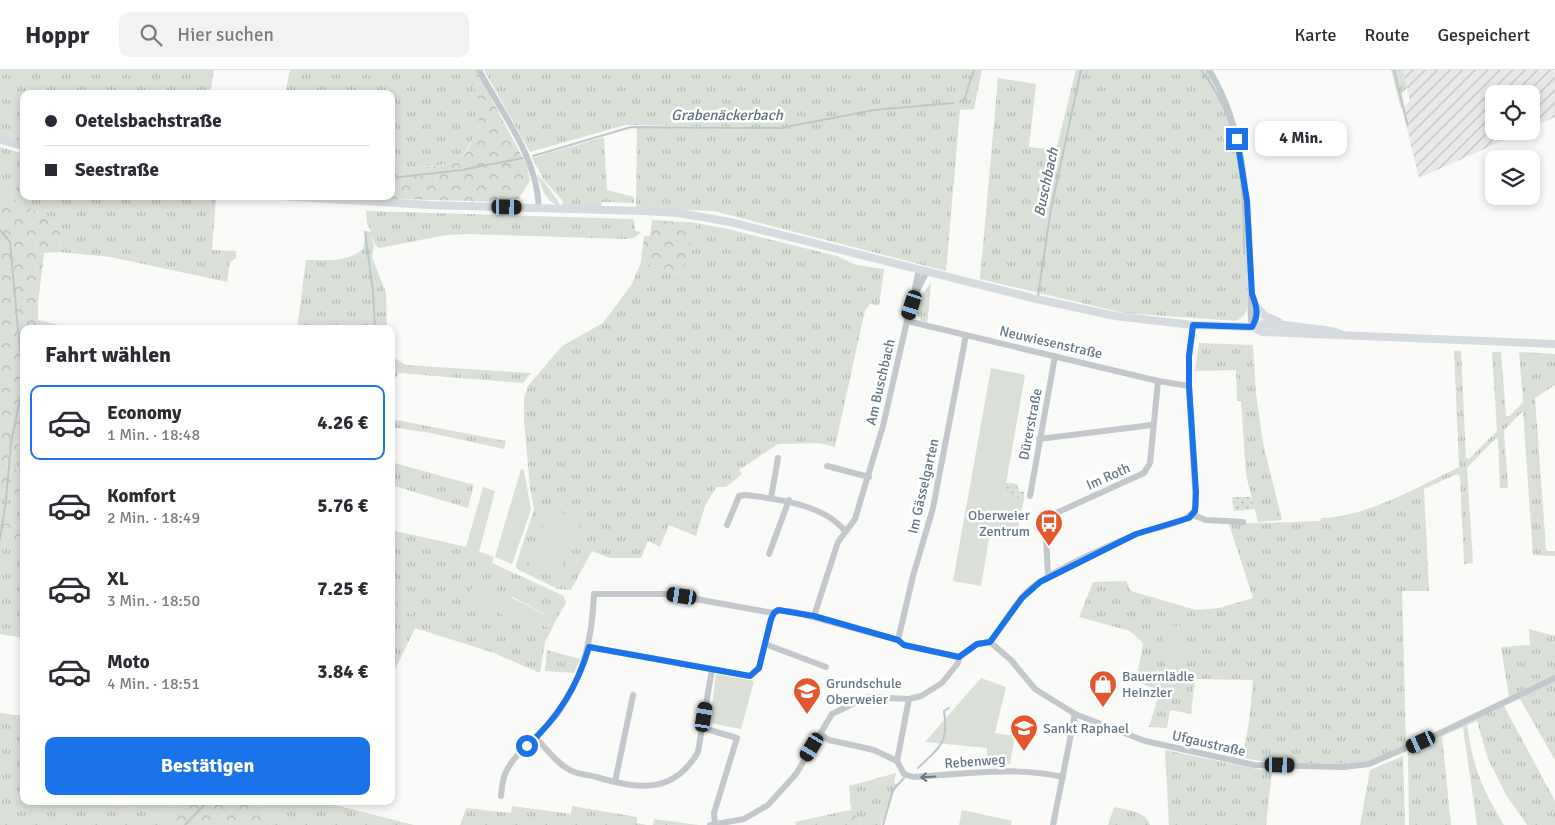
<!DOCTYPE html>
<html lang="de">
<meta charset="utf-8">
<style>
:root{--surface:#fff;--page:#f2f2f3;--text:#2b2b33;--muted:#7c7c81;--line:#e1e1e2;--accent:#1a73e8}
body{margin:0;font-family:Signika,sans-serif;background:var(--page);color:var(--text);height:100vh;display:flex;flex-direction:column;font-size:19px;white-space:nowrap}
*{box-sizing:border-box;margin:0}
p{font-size:16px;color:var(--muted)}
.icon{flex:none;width:28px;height:28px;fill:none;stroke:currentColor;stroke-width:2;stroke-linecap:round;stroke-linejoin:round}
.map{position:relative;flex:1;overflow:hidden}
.drawer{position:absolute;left:20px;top:255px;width:375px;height:480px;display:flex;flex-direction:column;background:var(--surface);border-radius:10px;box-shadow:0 2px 8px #0003}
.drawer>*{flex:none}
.banner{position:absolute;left:20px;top:20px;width:375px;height:110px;border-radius:10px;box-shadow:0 2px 8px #0003;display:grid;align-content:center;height:110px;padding:0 25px;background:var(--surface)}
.controls{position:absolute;left:1485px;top:15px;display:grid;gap:10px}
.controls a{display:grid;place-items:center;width:55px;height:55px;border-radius:10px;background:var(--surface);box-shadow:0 2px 8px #0003;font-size:25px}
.end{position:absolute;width:22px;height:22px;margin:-11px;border:6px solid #1a73e8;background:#fff;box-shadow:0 0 0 2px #fff}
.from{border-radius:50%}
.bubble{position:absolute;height:35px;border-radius:10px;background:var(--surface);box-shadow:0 2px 8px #0003;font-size:16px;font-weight:700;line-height:35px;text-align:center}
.car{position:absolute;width:15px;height:30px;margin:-15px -8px;border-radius:6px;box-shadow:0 0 4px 1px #0007;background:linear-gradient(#222 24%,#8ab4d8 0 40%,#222 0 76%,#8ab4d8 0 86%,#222 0)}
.banner b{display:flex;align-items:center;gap:18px;height:48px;font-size:19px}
.banner b+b{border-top:1px solid var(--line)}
.banner i{width:12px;height:12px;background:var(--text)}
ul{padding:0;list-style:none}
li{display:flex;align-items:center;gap:15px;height:75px;margin:0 10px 8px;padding:0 15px;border:2px solid transparent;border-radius:10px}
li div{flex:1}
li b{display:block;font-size:19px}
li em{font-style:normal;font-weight:700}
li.selected{border-color:var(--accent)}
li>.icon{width:45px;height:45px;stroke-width:1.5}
h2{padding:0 25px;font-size:22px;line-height:60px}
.primary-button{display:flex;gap:10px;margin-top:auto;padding:10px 25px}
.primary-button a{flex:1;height:58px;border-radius:10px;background:var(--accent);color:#fff;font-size:20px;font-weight:700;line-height:58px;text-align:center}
header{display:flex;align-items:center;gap:30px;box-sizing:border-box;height:70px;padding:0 25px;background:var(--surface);border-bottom:1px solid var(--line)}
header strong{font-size:24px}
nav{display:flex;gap:28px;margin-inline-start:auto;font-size:18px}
.search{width:350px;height:45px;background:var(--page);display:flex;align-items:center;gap:12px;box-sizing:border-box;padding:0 18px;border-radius:10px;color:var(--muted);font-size:19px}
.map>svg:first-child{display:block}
.industrial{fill:url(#industrial-furrows)}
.grass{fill:url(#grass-tufts)}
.forest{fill:url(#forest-crowns)}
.wetland{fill:url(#wetland-marsh)}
.park{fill:url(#park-dots)}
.garden{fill:#dadfd7}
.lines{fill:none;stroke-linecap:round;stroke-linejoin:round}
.stream{stroke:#bbc7cb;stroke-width:2}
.minor{stroke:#c3c8cc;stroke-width:6}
.major{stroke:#d6dbdf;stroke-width:8}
.oneway{stroke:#6a7a87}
.route{stroke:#1a73e8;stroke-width:6}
.labels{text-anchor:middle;stroke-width:5;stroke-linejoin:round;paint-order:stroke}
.street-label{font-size:14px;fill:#657683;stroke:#fff}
.poi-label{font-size:14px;fill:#657683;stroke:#fff;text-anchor:start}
.water-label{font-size:15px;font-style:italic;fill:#60757c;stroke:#fff}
</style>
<header>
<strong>Hoppr</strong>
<div class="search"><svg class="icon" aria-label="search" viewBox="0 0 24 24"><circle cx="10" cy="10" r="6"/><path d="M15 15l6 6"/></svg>Hier suchen</div>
<nav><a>Karte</a><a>Route</a><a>Gespeichert</a></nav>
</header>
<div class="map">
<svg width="1555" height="755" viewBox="0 0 1555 755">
<defs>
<pattern id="industrial-furrows" width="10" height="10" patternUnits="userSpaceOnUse" patternTransform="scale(1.25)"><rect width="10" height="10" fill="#e8e9e9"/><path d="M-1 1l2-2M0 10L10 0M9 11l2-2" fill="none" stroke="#c0c1c2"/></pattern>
<pattern id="grass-tufts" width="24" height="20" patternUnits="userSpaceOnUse" patternTransform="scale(1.25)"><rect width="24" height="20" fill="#dadfd7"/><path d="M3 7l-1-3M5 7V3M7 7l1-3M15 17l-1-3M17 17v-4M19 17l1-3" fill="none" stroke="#b4b9b4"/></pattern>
<pattern id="forest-crowns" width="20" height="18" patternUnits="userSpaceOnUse" patternTransform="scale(1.25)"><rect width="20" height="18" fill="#dadfd7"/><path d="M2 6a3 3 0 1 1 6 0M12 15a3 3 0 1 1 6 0" fill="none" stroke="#b4b9b4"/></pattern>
<pattern id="wetland-marsh" width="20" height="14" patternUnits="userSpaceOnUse" patternTransform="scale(1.25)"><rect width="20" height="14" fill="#dadfd7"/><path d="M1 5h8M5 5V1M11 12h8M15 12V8" fill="none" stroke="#b4b9b4"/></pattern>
<pattern id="park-dots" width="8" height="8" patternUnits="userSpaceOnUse" patternTransform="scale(1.25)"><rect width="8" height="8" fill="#dadfd7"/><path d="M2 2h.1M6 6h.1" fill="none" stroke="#b4b9b4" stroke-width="1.8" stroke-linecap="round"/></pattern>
</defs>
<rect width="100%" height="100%" fill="#fafaf8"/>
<polygon class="industrial" points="1403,0 1553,0 1555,4 1555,47 1531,58 1531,24 1494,24 1494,61 1525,61 1419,108 1402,38 1410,31"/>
<g class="grass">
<polygon points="0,0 214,0 210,24 24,24 23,73 0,67"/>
<path d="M290,0H463C469,10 480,23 481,34C482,46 470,81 460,89C448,98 407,97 391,98V24H285Z"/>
<polygon points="484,0 982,0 974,39 960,40 946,201 714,141 636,138 637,58 754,57 625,55 530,82"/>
<path d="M1076,0H1206C1246,72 1248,155 1248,235C1246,244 1244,247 1236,251L1124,243L980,209L998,8L1036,14L1029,77L1056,80Z"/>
<polygon points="1391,0 1403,0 1407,18 1402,23 1404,36 1401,39"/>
<polygon points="604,67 607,120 634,127 634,133 602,132 601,137 563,136 562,130 544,110 532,88"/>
<polygon points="0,77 24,84 24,126 207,126 216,128 212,180 236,181 236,188 230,192 227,212 111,187 59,182 61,163 45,147 0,121"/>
<path d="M537,104C540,106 560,132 560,136C546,133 541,117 537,104Z"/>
<path d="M366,141L631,149L634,150L635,161L641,162L634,168L626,169L467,164L446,165L379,178L375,175L371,163L374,176L372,187L386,223L387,259H297L306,190C326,190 347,193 363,179L366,161L371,162L367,153Z"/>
<polygon points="697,153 732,160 837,186 856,195 884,199 879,236 870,234 865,240 835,377 819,373 778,374 739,400 742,404 726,417 716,417 705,436 696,466 669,455 660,477 648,471 641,488 610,488 592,481 571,520 558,519 517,499 516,495 534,439 530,417 524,350 524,328 528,316 562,276 603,253 632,214 641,192 677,204 684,195"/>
<polygon points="931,213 928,247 927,252 921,251 916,242 923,223"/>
<polygon points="38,250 75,259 38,259"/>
<polygon points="1199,273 1253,275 1256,323 1263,373 1282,450 1258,452 1246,405 1241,331 1237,331 1236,300 1195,301"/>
<path d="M1454,281H1461L1466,388L1469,389L1497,361L1492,282H1501L1506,346H1510L1523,332L1519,282L1555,284V315L1535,328L1546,479L1547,481H1555V486L1533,485L1523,341L1504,360L1508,418H1500L1498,370L1496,368L1467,398L1473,493L1464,494L1460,406L1457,404L1424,419L1429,521H1402L1406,675L1372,691L1356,694L1268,692L1242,688L1249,653L1253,610L1195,609L1191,644L1170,640L1167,658L1149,657L1160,621L1137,612C1137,598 1142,587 1143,573L1130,561L1079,547L1093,512L1126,511L1131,521L1196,540L1219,538L1253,528L1229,454L1320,451L1321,448C1368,447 1417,417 1459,397Z"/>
<polygon points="391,286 406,295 531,303 523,313 399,303 391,313"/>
<polygon points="391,349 506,371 504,379 431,363 391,357"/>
<polygon points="24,366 24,401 6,398"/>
<polygon points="391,392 474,415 468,438 391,415"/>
<polygon points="0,426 24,431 24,456 0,453"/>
<polygon points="391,460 466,477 494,487 492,493 564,526 566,533 556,550 511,526 532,558 534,552 552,559 545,572 540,603 494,583 415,558 391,608 391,550 398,538 416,537 391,518"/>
<polygon points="0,474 24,476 24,568 0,564"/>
<polygon points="1529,559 1555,566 1555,605 1509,627 1501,577 1530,575"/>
<polygon points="547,580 580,589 574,603 545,601"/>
<path d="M1555,611V690L1520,629L1504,636L1555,731V755H1527L1506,725L1488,689L1477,651L1467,655C1474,700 1481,716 1504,755H1477L1463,657L1442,666L1451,755H1409L1408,683L1411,679Z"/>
<polygon points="0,643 24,646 24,731 113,731 170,749 167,755 0,755"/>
<polygon points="1165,680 1272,702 1266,755 1169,755"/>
<polygon points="1403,686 1405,755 1360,755 1370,700"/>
<polygon points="896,703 894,713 897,714 881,755 861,755 854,740 851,740 849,716"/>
<polygon points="258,731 319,731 414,755 272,755"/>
<polygon points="512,736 571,744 572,736 637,747 637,753 647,755 460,755 466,738 511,743"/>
<path d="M1114,737C1126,740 1146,741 1150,755H1108Z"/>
<polygon points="845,741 848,755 796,755 795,752"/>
<polygon points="654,749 698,755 653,755"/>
</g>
<g class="forest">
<path d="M483,13L527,96L530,111L519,128L504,132L364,128L391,126V98C408,97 447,99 461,88C469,82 472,70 475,61C482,42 481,34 473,16Z"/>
<polygon points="0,121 45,147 61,163 59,182 44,183 38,233 38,259 24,259 24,366 6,398 24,401 24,431 0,426"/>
<polygon points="652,150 697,153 684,196 676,204 641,192 644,166 650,166"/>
<polygon points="0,453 24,456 24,476 10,476 0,474"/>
<polygon points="391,518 416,537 412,545 398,538 391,550"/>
<polygon points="175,731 258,731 272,755 167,755"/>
<polygon points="854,740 861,755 848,755 845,741"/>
</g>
<polygon class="wetland" points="463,0 476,0 483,13 473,16"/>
<g class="park">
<polygon points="1006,413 1017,414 1019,421 1024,422 1024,429 1004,425"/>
<polygon points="1232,427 1251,427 1255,439 1234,441"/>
</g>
<g class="garden">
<polygon points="991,298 1025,305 1004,425 1024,429 1016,468 990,463 981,516 953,511"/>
<polygon points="521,399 524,400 531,440 512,494 495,487"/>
<polygon points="483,417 495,421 479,482 466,477"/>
<polygon points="557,440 581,452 558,507 528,498 545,450"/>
<polygon points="483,513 556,550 552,559 534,552 532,558 467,529 472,517"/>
<polygon points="1162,556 1181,556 1184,606 1166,605"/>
<polygon points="716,604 754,611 741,659 710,653"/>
<polygon points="981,608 1006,617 995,663 1015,666 1010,694 987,695 987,678 925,672"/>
<polygon points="113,731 175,731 170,749"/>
<polygon points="962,740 1012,751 1011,755 959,755"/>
</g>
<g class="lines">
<g class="stream">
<path d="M1201,0C1206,7 1212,15 1216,22C1243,69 1244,132 1244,184"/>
<polyline points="1394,0 1407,53"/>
<polyline points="960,32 964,30 974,0"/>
<polyline points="533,86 631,57 781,58 874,40 953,33"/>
<polyline points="391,108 462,100 523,88"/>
<polyline points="0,160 10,172 23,314 11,373 6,430 0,469"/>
<polyline points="365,162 373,221 375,259"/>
<polyline points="1038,226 1051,139 1081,0"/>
<path d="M918,698C940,677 949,673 944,641L949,638"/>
<polyline points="185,755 208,731"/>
<polyline points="883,755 893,720 904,708"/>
</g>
<g class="minor">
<path d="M479,0C502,44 537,86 539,138"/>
<path d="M1209,0C1249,64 1247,143 1251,216C1252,230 1249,243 1252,257"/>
<polyline points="916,223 915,218 919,199"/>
<polyline points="907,251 1158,311 1189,316"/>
<path d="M1252,257C1259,245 1257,237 1252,225"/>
<polyline points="1039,369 1152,355"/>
<polyline points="827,396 869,407"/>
<polyline points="1030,426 1055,286"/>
<polyline points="771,428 778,388"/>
<polyline points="1193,445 1206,450 1243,452"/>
<path d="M727,455L739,426L745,425C777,429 823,434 845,461"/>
<polyline points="769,484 789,430"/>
<polyline points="1048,506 1046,467 1054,444 1144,403 1150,393 1158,311"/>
<polyline points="814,546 838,472 855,449 883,356 907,251 916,223 927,201"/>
<polyline points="898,570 913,506 933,438 966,265"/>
<polyline points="990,572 1011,590 1035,619 1075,644 1145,671 1254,695 1344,697 1369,694 1436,665 1555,608"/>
<path d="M990,572C1003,556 1014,534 1029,520C1051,501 1109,475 1137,464C1154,457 1192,454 1196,436L1189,316V287L1193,255"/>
<polyline points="765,574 826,597"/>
<polyline points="589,577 750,606 759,598 773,543"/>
<polyline points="703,658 737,668 714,743 715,754"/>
<path d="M820,664L829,670L874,680L897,691L904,704L913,707C963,704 1014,696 1063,707"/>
<path d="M536,668C546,678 557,694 570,700C578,705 587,704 596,707C638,719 673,725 698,682L712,599"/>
<polyline points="897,691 909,629"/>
<polyline points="615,712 633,625"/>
<path d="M501,726C502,718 502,708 507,700C519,677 545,662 560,640C585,602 592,568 594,524H668L773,543L779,540L794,542L898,570L904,575L959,587L977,574L990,572"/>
<polyline points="710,755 744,749 768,735 796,704 832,644 867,627 909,629 921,626 942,613 958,593 959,587"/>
<polyline points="1053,755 1075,644"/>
</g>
<g class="major">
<polyline points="0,70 24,76"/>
<polyline points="279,126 430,135 643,141 679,143 730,152 1032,228 1115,246 1193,255 1252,257 1261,254 1285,255 1332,261 1341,264"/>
<polyline points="1256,236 1265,246 1279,252"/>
<polyline points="1252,257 1262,262 1555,274"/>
</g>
</g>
<defs><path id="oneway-shaft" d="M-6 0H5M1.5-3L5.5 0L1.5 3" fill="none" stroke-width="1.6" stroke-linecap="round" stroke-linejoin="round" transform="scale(1.25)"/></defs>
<use class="oneway" href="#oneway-shaft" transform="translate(928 707) rotate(177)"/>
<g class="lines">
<path class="route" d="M527,676C557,649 578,615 589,577L750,606L759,598L771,549L774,543L778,540L814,546L898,570L904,575L959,587L977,574L990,572L1022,528L1040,512L1136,464L1189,448L1195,441L1196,422L1189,316V286L1193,255L1252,257C1259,245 1257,237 1252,224L1247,131L1237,69"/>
</g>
<defs>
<g id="bus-pin" transform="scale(1.4375)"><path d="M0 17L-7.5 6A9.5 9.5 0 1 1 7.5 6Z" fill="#e4572e" stroke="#fff"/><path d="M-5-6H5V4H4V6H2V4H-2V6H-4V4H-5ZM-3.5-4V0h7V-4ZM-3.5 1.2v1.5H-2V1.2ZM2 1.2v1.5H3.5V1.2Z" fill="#fff"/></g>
<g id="shop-pin" transform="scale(1.4375)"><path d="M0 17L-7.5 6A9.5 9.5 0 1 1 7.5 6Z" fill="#e4572e" stroke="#fff"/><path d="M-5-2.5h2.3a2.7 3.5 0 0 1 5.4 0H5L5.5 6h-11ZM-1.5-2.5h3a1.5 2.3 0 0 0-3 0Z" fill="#fff"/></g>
<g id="school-pin" transform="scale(1.4375)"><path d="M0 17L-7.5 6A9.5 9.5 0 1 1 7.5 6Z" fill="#e4572e" stroke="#fff"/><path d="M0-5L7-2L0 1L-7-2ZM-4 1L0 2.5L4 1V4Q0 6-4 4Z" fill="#fff"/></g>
</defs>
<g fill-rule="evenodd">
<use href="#bus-pin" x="1049" y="453"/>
<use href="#shop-pin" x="1103" y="614"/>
<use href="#school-pin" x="807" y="621"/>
<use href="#school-pin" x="1024" y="658"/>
</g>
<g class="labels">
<g class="street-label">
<text transform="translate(1051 272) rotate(13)" y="5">Neuwiesenstraße</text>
<text transform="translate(880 312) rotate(-77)" y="5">Am Buschbach</text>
<text transform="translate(1030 354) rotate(-79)" y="5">Dürerstraße</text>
<text transform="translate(1108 406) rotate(-24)" y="5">Im Roth</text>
<text transform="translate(923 416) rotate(-77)" y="5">Im Gässelgarten</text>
<text transform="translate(1209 673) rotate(13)" y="5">Ufgaustraße</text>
<text transform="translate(975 691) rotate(-4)" y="5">Rebenweg</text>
</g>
<g class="poi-label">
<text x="1030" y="450" text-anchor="end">Oberweier<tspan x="1030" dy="16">Zentrum</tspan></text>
<text x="1122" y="611">Bauernlädle<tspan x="1122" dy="16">Heinzler</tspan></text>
<text x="826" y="618">Grundschule<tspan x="826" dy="16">Oberweier</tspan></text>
<text x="1043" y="663">Sankt Raphael</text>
</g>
<g class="water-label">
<text x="727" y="50">Grabenäckerbach</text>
<text transform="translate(1046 112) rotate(-78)" y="5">Buschbach</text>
</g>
</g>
</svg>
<div class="controls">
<a><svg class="icon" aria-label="locate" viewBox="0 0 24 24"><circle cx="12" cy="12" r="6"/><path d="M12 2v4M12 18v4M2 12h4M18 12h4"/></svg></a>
<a><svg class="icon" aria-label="layers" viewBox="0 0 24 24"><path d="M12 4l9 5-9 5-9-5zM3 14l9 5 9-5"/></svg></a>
</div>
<i class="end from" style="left:527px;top:676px"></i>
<i class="end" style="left:1237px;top:69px"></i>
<div class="bubble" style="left:1255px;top:51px;width:92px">4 Min.</div>
<i class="car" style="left:507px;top:137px;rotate:91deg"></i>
<i class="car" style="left:912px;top:235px;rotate:198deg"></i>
<i class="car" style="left:682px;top:526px;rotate:279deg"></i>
<i class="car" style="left:704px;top:647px;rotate:9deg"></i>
<i class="car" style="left:1421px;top:672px;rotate:245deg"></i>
<i class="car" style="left:812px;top:677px;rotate:211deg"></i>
<i class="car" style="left:1280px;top:695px;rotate:91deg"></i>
<div class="banner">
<b><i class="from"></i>Oetelsbachstraße</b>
<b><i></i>Seestraße</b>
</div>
<section class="drawer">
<h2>Fahrt wählen</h2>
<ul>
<li class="selected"><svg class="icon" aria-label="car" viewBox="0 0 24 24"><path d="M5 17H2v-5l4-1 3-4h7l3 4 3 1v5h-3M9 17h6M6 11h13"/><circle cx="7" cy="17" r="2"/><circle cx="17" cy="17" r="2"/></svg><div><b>Economy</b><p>1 Min. · 18:48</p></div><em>4.26 €</em></li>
<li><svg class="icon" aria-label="car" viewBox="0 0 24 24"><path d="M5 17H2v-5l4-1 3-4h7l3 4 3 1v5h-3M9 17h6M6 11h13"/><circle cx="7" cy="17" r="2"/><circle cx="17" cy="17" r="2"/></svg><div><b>Komfort</b><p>2 Min. · 18:49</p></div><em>5.76 €</em></li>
<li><svg class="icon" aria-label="car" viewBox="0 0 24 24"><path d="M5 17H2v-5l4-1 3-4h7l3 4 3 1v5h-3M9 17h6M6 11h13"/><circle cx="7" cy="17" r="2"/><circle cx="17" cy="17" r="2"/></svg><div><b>XL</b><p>3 Min. · 18:50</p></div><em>7.25 €</em></li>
<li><svg class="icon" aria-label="car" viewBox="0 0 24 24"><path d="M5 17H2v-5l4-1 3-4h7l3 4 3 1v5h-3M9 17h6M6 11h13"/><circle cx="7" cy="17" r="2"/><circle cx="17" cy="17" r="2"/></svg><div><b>Moto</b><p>4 Min. · 18:51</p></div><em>3.84 €</em></li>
</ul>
<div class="primary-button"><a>Bestätigen</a></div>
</section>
</div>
